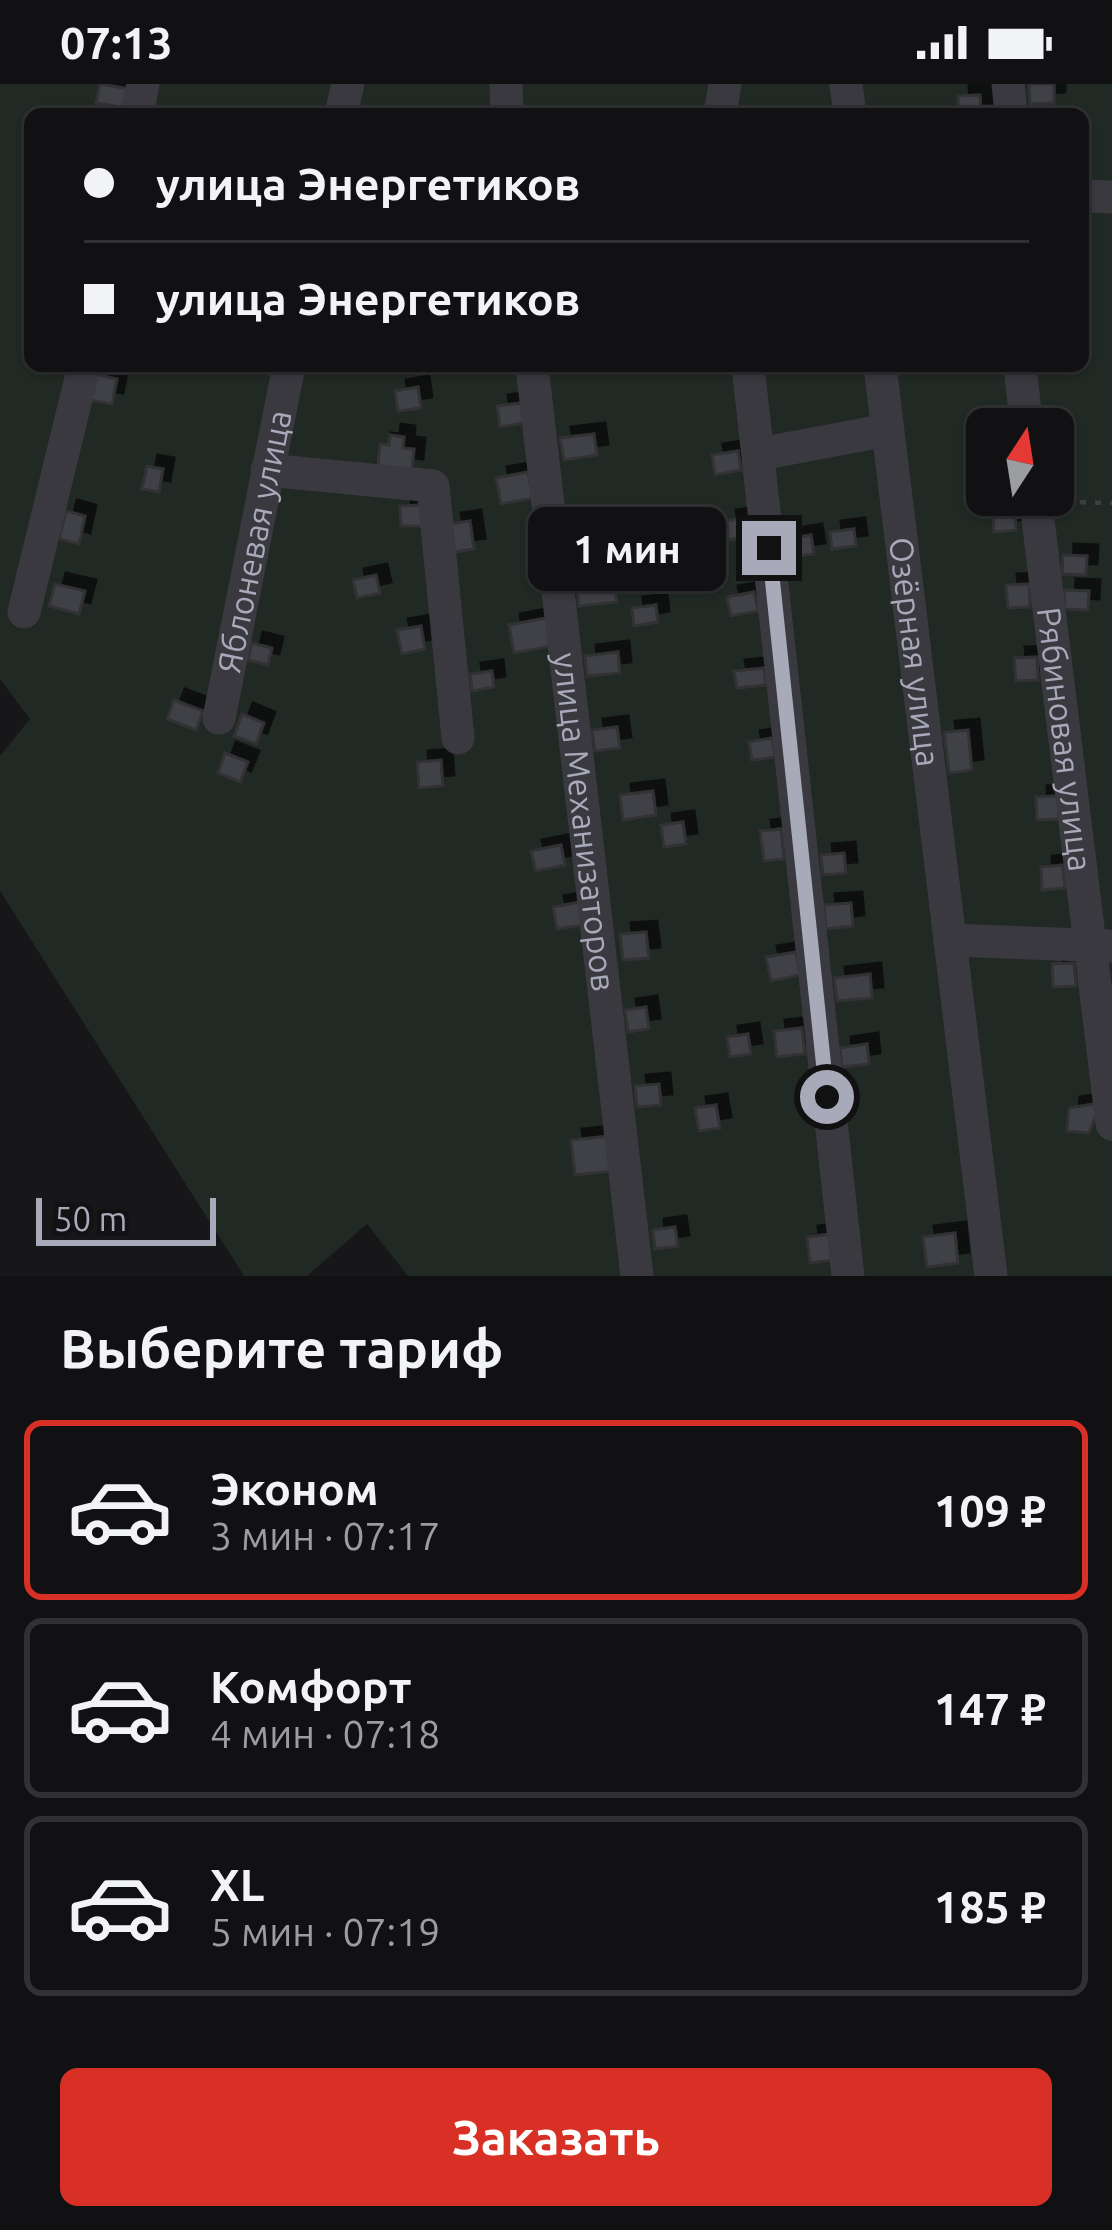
<!DOCTYPE html>
<html lang="ru">
<meta charset="utf-8">
<style>
:root{--surface:#111113;--page:#1e1f21;--text:#f1f3f6;--muted:#9c9da0;--line:#303133;--accent:#d93025}
body{margin:0;font-family:Ubuntu,sans-serif;background:var(--page);color:var(--text);height:100vh;display:flex;flex-direction:column;font-size:45px;white-space:nowrap}
*{box-sizing:border-box;margin:0}
p{font-size:39px;color:var(--muted)}
.icon{flex:none;width:66px;height:66px;fill:none;stroke:currentColor;stroke-width:2;stroke-linecap:round;stroke-linejoin:round}
.map{position:relative;height:1192px;overflow:hidden}
.drawer{display:flex;flex-direction:column;background:var(--surface);flex:1}
.drawer>*{flex:none}
.hud{position:absolute;left:24px;top:24px;width:1065px;height:264px;border-radius:18px;box-shadow:0 3px 9px #0004,0 0 0 3px var(--line);display:grid;align-content:center;height:264px;padding:0 60px;background:var(--surface)}
.needle{width:78px;rotate:12deg}
.buttons{position:absolute;left:966px;top:324px;display:grid;gap:24px}
.buttons a{display:grid;place-items:center;width:108px;height:108px;border-radius:18px;background:var(--surface);box-shadow:0 3px 9px #0004,0 0 0 3px var(--line);font-size:60px}
.scale{position:absolute;left:36px;bottom:30px;width:180px;box-sizing:border-box;padding-left:12px;border:6px solid #a8aaba;border-top:0;font-size:33px;line-height:42px;white-space:nowrap;color:#a8aaba;-webkit-text-stroke:9px #121214;paint-order:stroke}
.end{position:absolute;width:54px;height:54px;margin:-27px;border:15px solid #a8aaba;background:#111;box-shadow:0 0 0 6px #111}
.from{border-radius:50%}
.bubble{position:absolute;height:84px;border-radius:18px;background:var(--surface);box-shadow:0 3px 9px #0004,0 0 0 3px var(--line);font-size:39px;font-weight:700;line-height:84px;text-align:center}
.hud b{display:flex;align-items:center;gap:42px;height:114px;font-size:45px}
.hud b+b{border-top:3px solid var(--line)}
.hud i{width:30px;height:30px;background:var(--text)}
ul{padding:0;list-style:none}
li{display:flex;align-items:center;gap:36px;height:180px;margin:0 24px 18px;padding:0 36px;border:6px solid var(--line);border-radius:18px}
li div{flex:1}
li b{display:block;font-size:45px}
li em{font-style:normal;font-weight:700}
li.on{border-color:var(--accent)}
li>.icon{width:108px;height:108px;stroke-width:1.5}
h2{padding:0 60px;font-size:54px;line-height:144px}
.action{display:flex;gap:24px;margin-top:auto;padding:24px 60px}
.action a{flex:1;height:138px;border-radius:18px;background:var(--accent);color:#fff;font-size:48px;font-weight:700;line-height:138px;text-align:center}
.status{display:flex;justify-content:space-between;align-items:center;height:84px;padding:0 60px;background:var(--surface);direction:ltr}
.status svg{height:33px;fill:currentColor}
.map>svg:first-child{display:block}
.green{fill:#202923;fill-rule:evenodd}
.building{fill:#414146;stroke:#313135;stroke-width:3;filter:url(#shadow)}
.lines{fill:none;stroke-linecap:round;stroke-linejoin:round}
.path{stroke:#3d3e45;stroke-width:4.5;stroke-dasharray:6 9;stroke-linecap:butt}
.minor{stroke:#3a3940;stroke-width:33}
.route{stroke:#a8aaba;stroke-width:15}
.labels{text-anchor:middle;stroke-width:9;stroke-linejoin:round;paint-order:stroke}
.street-label{font-size:33px;fill:#a8aaba;stroke:#121214}
</style>
<div class="status"><b>07:13</b><svg viewBox="0 0 49 12"><path d="M0 12V9h3v3zM5 12V6h3v6zM10 12V3h3v9zM15 12V0h3v12zM26 1h20v11H26zM47 4h2v5h-2z"/></svg></div>
<div class="map">
<svg width="1112" height="1192" viewBox="0 0 1112 1192">
<defs>
<filter id="shadow"><feDropShadow dx="11" dy="-11" stdDeviation="0" flood-color="#0009"/></filter>
</defs>
<rect width="100%" height="100%" fill="#171719"/>
<path class="green" d="M0,0H1112V1192H408L367,1140L307,1192H244L0,807V672L30,635L0,595ZM30,30H1083V282H30ZM987,345H1053V411H987Z"/>
<g class="building">
<polygon points="100,0 130,5 126,24 96,19"/>
<polygon points="1029,0 1054,0 1054,19 1030,20"/>
<polygon points="980,11 981,30 959,30 958,12"/>
<polygon points="96,290 117,295 112,320 91,316"/>
<polygon points="418,303 421,324 398,327 395,307"/>
<polygon points="521,319 524,339 500,343 497,322"/>
<polygon points="594,350 597,371 564,376 560,354"/>
<polygon points="390,351 404,353 403,364 414,365 412,386 378,382 380,360 389,361"/>
<polygon points="738,367 741,386 715,391 712,371"/>
<polygon points="147,382 163,385 159,408 142,405"/>
<polygon points="528,388 533,414 501,420 496,394"/>
<polygon points="422,421 423,442 401,442 400,422"/>
<polygon points="1015,424 1016,446 994,448 993,425"/>
<polygon points="66,427 85,432 79,460 59,455"/>
<polygon points="746,434 749,453 728,456 725,437"/>
<polygon points="470,437 474,465 455,468 450,440"/>
<polygon points="854,445 856,462 832,465 830,448"/>
<polygon points="811,451 814,470 790,473 787,455"/>
<polygon points="596,457 598,474 575,477 573,460"/>
<polygon points="1063,471 1087,472 1086,491 1062,490"/>
<polygon points="376,491 380,509 357,514 353,496"/>
<polygon points="614,495 617,518 579,522 576,499"/>
<polygon points="55,500 85,507 79,530 49,522"/>
<polygon points="1029,500 1030,523 1008,524 1006,501"/>
<polygon points="1065,506 1089,507 1088,526 1064,525"/>
<polygon points="754,508 758,527 731,532 727,513"/>
<polygon points="656,521 658,538 634,542 632,524"/>
<polygon points="546,534 551,562 514,569 509,541"/>
<polygon points="421,542 425,565 402,570 397,546"/>
<polygon points="252,559 272,564 268,581 248,576"/>
<polygon points="618,568 620,589 587,592 585,572"/>
<polygon points="1037,573 1038,596 1016,597 1014,574"/>
<polygon points="764,584 766,601 737,604 734,587"/>
<polygon points="492,587 494,603 472,607 470,590"/>
<polygon points="174,616 203,627 196,646 167,635"/>
<polygon points="242,630 264,639 256,660 234,652"/>
<polygon points="617,643 620,664 595,667 592,646"/>
<polygon points="968,646 972,686 949,689 944,648"/>
<polygon points="772,654 775,673 752,676 749,658"/>
<polygon points="225,669 248,678 240,698 218,689"/>
<polygon points="441,676 443,702 419,704 417,678"/>
<polygon points="653,707 656,731 623,736 620,711"/>
<polygon points="1058,712 1059,735 1037,736 1036,713"/>
<polygon points="683,738 686,760 664,763 661,741"/>
<polygon points="781,745 784,775 764,777 760,747"/>
<polygon points="561,761 565,781 536,787 531,767"/>
<polygon points="844,769 846,789 823,791 821,771"/>
<polygon points="1063,781 1065,804 1042,806 1041,783"/>
<polygon points="580,818 584,841 557,845 553,823"/>
<polygon points="851,819 853,842 826,845 824,821"/>
<polygon points="646,848 649,874 623,876 620,850"/>
<polygon points="796,868 800,891 771,897 766,873"/>
<polygon points="1074,879 1076,902 1053,903 1052,880"/>
<polygon points="870,890 872,914 837,917 834,894"/>
<polygon points="646,923 649,945 628,948 625,926"/>
<polygon points="802,944 805,970 777,973 774,947"/>
<polygon points="748,950 751,970 730,973 727,953"/>
<polygon points="867,960 869,980 842,983 840,964"/>
<polygon points="659,1000 661,1021 637,1023 635,1002"/>
<polygon points="1101,1019 1089,1049 1067,1047 1069,1024"/>
<polygon points="716,1021 720,1044 699,1047 695,1024"/>
<polygon points="611,1052 614,1087 575,1091 571,1056"/>
<polygon points="675,1143 678,1162 655,1165 653,1146"/>
<polygon points="955,1149 958,1179 927,1183 923,1153"/>
<polygon points="831,1150 834,1176 810,1179 807,1153"/>
</g>
<g class="lines">
<polyline class="path" points="1065,418 1112,419"/>
<g class="minor">
<polyline points="506,0 507,30"/>
<polyline points="846,0 850,30"/>
<polyline points="1008,0 1011,30"/>
<polyline points="137,30 143,0"/>
<polyline points="341,30 348,0"/>
<polyline points="720,30 725,0"/>
<polyline points="1083,112 1112,113"/>
<path id="s1" d="M532,282L637,1192"/>
<polyline points="748,282 848,1192"/>
<path id="s2" d="M880,282L991,1192"/>
<polyline points="1020,282 1027,345"/>
<polyline points="760,370 887,346"/>
<polyline points="267,386 433,402 458,654"/>
<path id="s3" d="M1035,411L1112,1040"/>
<polyline points="24,528 84,282"/>
<path id="s4" d="M219,634L289,282"/>
<polyline points="950,856 1110,862"/>
</g>
</g>
<g class="lines">
<polyline class="route" points="769,464 827,1013"/>
</g>
<g class="labels">
<g class="street-label">
<text dy="12" stroke="none"><textPath href="#s4" startOffset="180">Яблоневая улица</textPath></text>
<text dy="12" stroke="none"><textPath href="#s2" startOffset="288">Озёрная улица</textPath></text>
<text dy="12" stroke="none"><textPath href="#s3" startOffset="246">Рябиновая улица</textPath></text>
<text dy="12" stroke="none"><textPath href="#s1" startOffset="459">улица Механизаторов</textPath></text>
</g>
</g>
</svg>
<div class="buttons">
<a><svg class="needle" viewBox="-14 -14 28 28"><path d="M0-13l5 13h-10z" fill="#e53935"/><path d="M0 13l5-13h-10z" fill="#9c9da0"/></svg></a>
</div>
<div class="scale">50 m</div>
<i class="end from" style="left:827px;top:1013px"></i>
<i class="end" style="left:769px;top:464px"></i>
<div class="bubble" style="left:528px;top:423px;width:198px">1 мин</div>
<div class="hud">
<b><i class="from"></i>улица Энергетиков</b>
<b><i></i>улица Энергетиков</b>
</div>
</div>
<section class="drawer">
<h2>Выберите тариф</h2>
<ul>
<li class="on"><svg class="icon" aria-label="car" viewBox="0 0 24 24"><path d="M5 17H2v-5l4-1 3-4h7l3 4 3 1v5h-3M9 17h6M6 11h13"/><circle cx="7" cy="17" r="2"/><circle cx="17" cy="17" r="2"/></svg><div><b>Эконом</b><p>3 мин · 07:17</p></div><em>109 ₽</em></li>
<li><svg class="icon" aria-label="car" viewBox="0 0 24 24"><path d="M5 17H2v-5l4-1 3-4h7l3 4 3 1v5h-3M9 17h6M6 11h13"/><circle cx="7" cy="17" r="2"/><circle cx="17" cy="17" r="2"/></svg><div><b>Комфорт</b><p>4 мин · 07:18</p></div><em>147 ₽</em></li>
<li><svg class="icon" aria-label="car" viewBox="0 0 24 24"><path d="M5 17H2v-5l4-1 3-4h7l3 4 3 1v5h-3M9 17h6M6 11h13"/><circle cx="7" cy="17" r="2"/><circle cx="17" cy="17" r="2"/></svg><div><b>XL</b><p>5 мин · 07:19</p></div><em>185 ₽</em></li>
</ul>
<div class="action"><a>Заказать</a></div>
</section>
